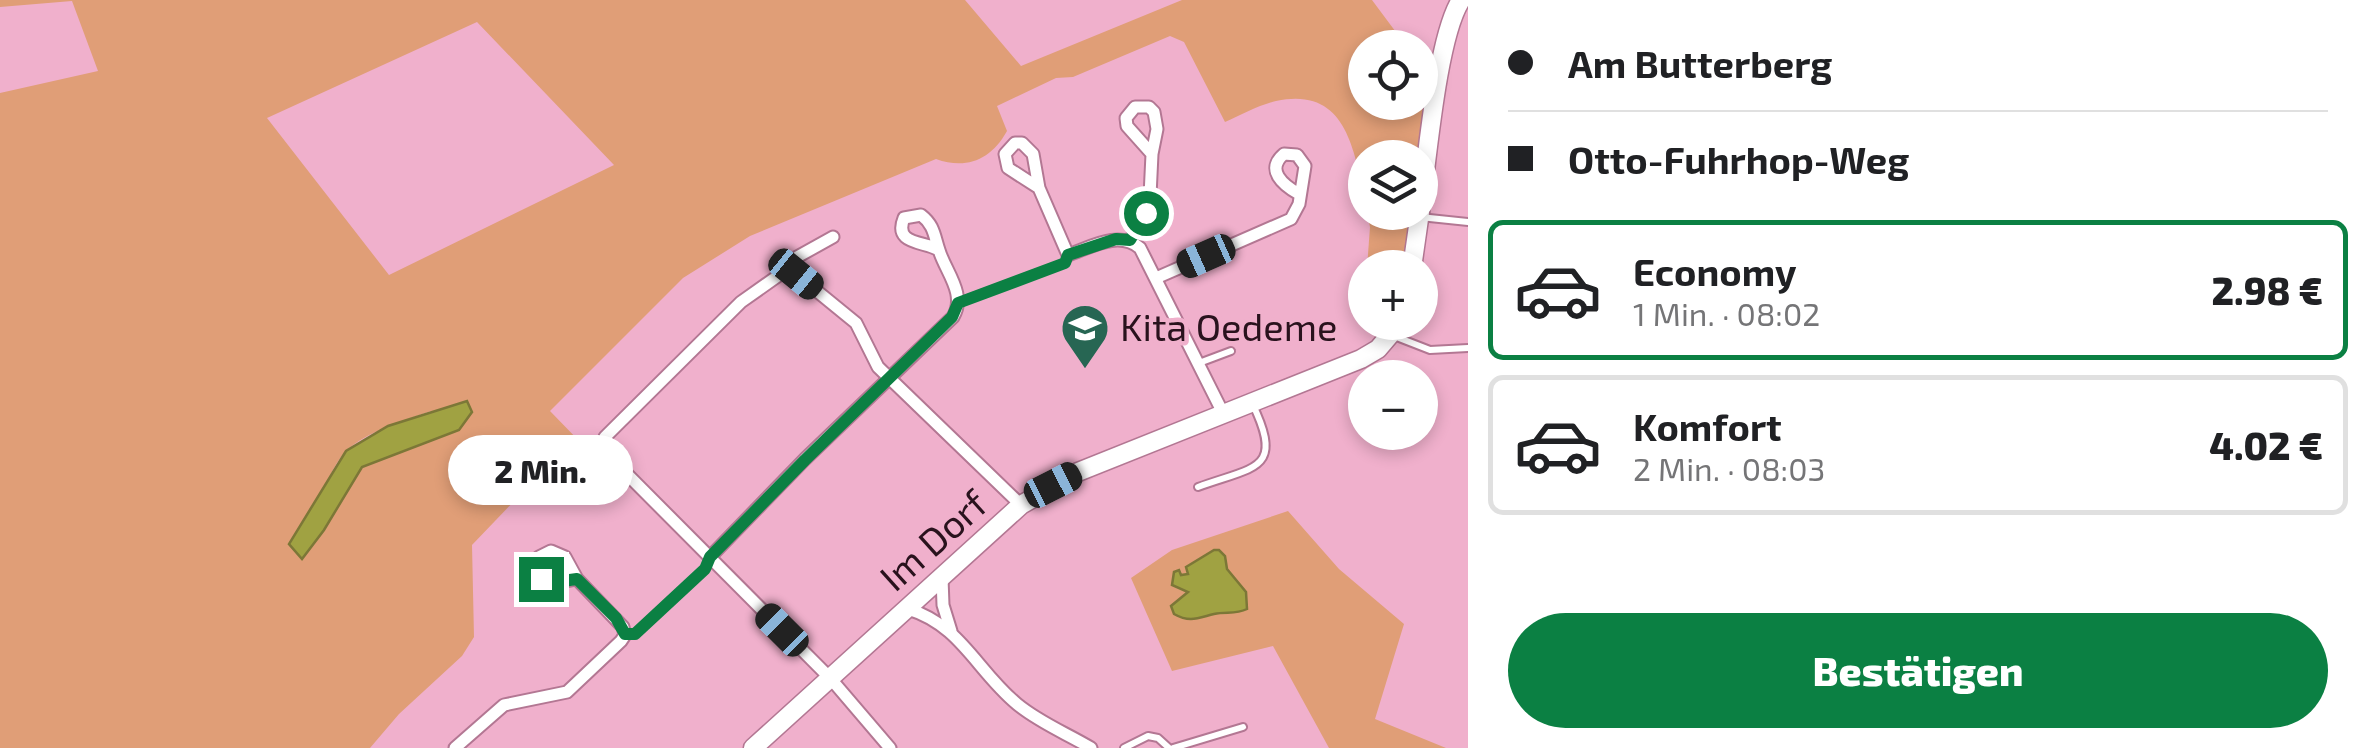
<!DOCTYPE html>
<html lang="de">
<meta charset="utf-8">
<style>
:root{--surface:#fff;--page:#f6f6f6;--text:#202124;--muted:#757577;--line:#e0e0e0;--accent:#0b8043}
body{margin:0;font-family:"Exo 2",sans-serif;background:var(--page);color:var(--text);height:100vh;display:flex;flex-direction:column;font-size:38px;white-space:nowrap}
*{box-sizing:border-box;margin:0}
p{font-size:32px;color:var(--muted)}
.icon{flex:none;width:55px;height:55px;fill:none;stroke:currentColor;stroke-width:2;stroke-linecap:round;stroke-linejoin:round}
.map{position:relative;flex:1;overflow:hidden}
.sheet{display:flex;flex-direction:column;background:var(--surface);width:900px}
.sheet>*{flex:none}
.hud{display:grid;align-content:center;height:220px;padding:0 40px;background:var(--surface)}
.buttons{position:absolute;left:1348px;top:30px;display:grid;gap:20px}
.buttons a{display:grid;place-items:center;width:90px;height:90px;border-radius:50%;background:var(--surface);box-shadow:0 5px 15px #0003;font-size:50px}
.end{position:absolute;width:45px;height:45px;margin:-22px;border:12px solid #0b8043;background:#fff;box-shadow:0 0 0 5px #fff}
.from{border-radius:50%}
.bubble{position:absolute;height:70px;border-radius:35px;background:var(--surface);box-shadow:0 5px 15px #0003;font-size:32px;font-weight:800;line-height:70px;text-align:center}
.car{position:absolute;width:30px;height:60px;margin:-30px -15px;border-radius:12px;box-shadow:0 0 8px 2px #0007;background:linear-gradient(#222 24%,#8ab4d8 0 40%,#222 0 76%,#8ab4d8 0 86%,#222 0)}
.hud b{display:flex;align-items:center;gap:35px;height:95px;font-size:38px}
.hud b+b{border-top:2px solid var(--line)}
.hud i{width:25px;height:25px;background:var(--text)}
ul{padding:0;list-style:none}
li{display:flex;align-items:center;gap:30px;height:140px;margin:0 20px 15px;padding:0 20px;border:5px solid var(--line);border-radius:15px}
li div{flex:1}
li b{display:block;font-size:38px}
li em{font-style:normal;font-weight:800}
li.current{border-color:var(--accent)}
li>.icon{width:90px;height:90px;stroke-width:1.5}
.action{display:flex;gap:20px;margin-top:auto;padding:20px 40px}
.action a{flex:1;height:115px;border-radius:60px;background:var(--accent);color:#fff;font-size:40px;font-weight:800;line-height:115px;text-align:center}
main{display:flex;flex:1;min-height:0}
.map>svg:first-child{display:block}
.green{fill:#e09e77;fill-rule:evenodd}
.water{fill:#a0a242;stroke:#7c7737;stroke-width:2.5}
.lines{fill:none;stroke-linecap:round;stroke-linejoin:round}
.lane-casing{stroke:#b37793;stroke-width:10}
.street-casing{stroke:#b37793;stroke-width:15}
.secondary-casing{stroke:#b37793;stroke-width:21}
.lane{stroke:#fff;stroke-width:6}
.street{stroke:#fff;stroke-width:11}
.secondary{stroke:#fff;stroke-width:18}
.route{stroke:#0b8043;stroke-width:12}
.labels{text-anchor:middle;stroke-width:9;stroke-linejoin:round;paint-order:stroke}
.poi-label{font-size:38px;fill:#29121d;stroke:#f0b0cc;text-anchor:start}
.street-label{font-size:38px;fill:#29121d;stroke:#f0b0cc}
</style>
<main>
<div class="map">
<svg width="1468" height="748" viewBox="0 0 1468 748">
<rect width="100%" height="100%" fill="#f0b0cc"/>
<g class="green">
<path d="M0,0H965L1021,66L1182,0H1372L1407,47L1365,48V102H1420V65L1429,78L1419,157L1365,158V201C1354,149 1346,86 1276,101C1259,105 1241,115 1225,122L1184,42L1170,36L1073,77L1056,78L997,106L1007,131C991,160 966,170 936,159L750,236L683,278L550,411L584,446L518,497L472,545L474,637L462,656L399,714L370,748H0V93L98,71L72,1L0,7ZM477,22L614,165L389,275L267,118ZM431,411L398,452L362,467L324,530L302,559C311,530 325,472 346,451C366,432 405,420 431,411Z"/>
<polygon points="1367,213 1411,213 1404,267 1367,268 1370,227"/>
<polygon points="1288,511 1339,569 1404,624 1375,719 1446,748 1329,748 1273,646 1172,671 1131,578 1172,550"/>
</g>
<g class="water">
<polygon points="467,401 472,412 459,430 362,467 324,530 302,559 289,544 346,451 388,426"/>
<path d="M1214,550H1219L1225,556L1227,569L1246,592L1247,609C1235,615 1226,611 1214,614C1198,618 1190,623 1174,614L1171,606L1188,592L1172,585L1174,572L1179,570L1181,575L1188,574L1186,567Z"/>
</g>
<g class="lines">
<g class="lane-casing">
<g id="lane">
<polyline points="1420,217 1468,222"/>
<polyline points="957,303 1065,263 1067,256"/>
<polyline points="1394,336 1430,350 1468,348"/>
<polyline points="1199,363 1231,351"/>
<path d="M1198,487C1255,466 1285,471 1252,403"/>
<polyline points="626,635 635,634 705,569 709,557"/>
<polyline points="1124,748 1148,736 1158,738 1169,748"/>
<polyline points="1173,748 1243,727"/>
</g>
</g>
<g class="street-casing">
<g id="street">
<path d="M1039,188L1008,168L1005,154L1015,143H1022L1033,154L1039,188L1068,255C1091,247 1119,230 1140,248L1223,413"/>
<polyline points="1130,240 1146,213 1150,196 1152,154 1157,129 1154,112 1149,107 1135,107 1126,118 1127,126 1152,154"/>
<polyline points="789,272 797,257 833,237"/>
<path d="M1156,278L1291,219L1299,204L1305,166L1297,155L1284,154C1265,170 1283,185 1299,194"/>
<path d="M710,557L805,459L953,317C967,294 945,271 939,250C934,235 934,225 921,215L904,218C893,245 924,241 939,250"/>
<polyline points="942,578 943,605 951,631"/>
<path d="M908,609C961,625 976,670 1017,704C1040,723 1066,733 1091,748"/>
<path d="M455,748L504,705L567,692L621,641L625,635L623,627L577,579L565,557L551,551L539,557L537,572C547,589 561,581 577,579"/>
<polyline points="890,748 831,679 604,451 605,437 741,302 782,273 796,274 856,323 878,367 1021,505"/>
</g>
</g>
<g class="secondary-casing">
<g id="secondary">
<path d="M1420,211C1427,162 1437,37 1461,0"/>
<polyline points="1412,268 1420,212"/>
<polyline points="753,748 1021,505 1078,472 1361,359 1378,349 1401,322"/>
</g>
</g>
<use href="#lane" class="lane"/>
<use href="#street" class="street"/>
<use href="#secondary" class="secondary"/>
</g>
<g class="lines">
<polyline class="route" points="541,579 548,583 577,579 616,618 625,634 635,634 705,569 710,557 805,460 952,317 958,303 1065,263 1068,255 1116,239 1130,240 1146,213"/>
</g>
<defs>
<g id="school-pin" transform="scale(2.5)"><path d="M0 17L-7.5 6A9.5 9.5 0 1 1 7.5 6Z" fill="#276653" stroke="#f0b0cc"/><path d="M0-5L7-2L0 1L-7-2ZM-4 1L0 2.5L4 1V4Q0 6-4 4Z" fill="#fff"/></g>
</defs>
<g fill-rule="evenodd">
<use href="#school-pin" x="1085" y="328"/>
</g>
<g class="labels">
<g class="poi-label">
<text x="1120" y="341">Kita Oedeme</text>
</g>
<g class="street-label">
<text transform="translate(934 541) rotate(-42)" y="13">Im Dorf</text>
</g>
</g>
</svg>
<div class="buttons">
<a><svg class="icon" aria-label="locate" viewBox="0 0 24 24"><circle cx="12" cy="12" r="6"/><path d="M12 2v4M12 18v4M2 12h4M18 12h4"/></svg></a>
<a><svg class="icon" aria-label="layers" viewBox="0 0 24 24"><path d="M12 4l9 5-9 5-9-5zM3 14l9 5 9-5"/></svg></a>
<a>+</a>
<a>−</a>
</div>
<i class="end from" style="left:1146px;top:213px"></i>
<i class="end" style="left:541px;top:579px"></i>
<div class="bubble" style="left:448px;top:435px;width:185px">2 Min.</div>
<i class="car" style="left:1206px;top:256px;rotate:246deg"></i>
<i class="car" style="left:796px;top:274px;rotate:129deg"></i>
<i class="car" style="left:1053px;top:485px;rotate:63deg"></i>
<i class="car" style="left:782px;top:630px;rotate:315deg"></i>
</div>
<section class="sheet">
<div class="hud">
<b><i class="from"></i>Am Butterberg</b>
<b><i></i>Otto-Fuhrhop-Weg</b>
</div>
<ul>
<li class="current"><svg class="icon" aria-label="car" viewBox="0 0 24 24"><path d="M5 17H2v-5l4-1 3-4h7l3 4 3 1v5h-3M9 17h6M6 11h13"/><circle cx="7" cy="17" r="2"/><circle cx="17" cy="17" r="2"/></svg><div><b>Economy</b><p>1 Min. · 08:02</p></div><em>2.98 €</em></li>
<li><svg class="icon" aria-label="car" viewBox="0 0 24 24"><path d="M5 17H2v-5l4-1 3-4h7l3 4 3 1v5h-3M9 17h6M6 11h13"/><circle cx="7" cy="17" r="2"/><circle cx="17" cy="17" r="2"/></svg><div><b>Komfort</b><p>2 Min. · 08:03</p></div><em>4.02 €</em></li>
</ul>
<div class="action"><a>Bestätigen</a></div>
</section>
</main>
